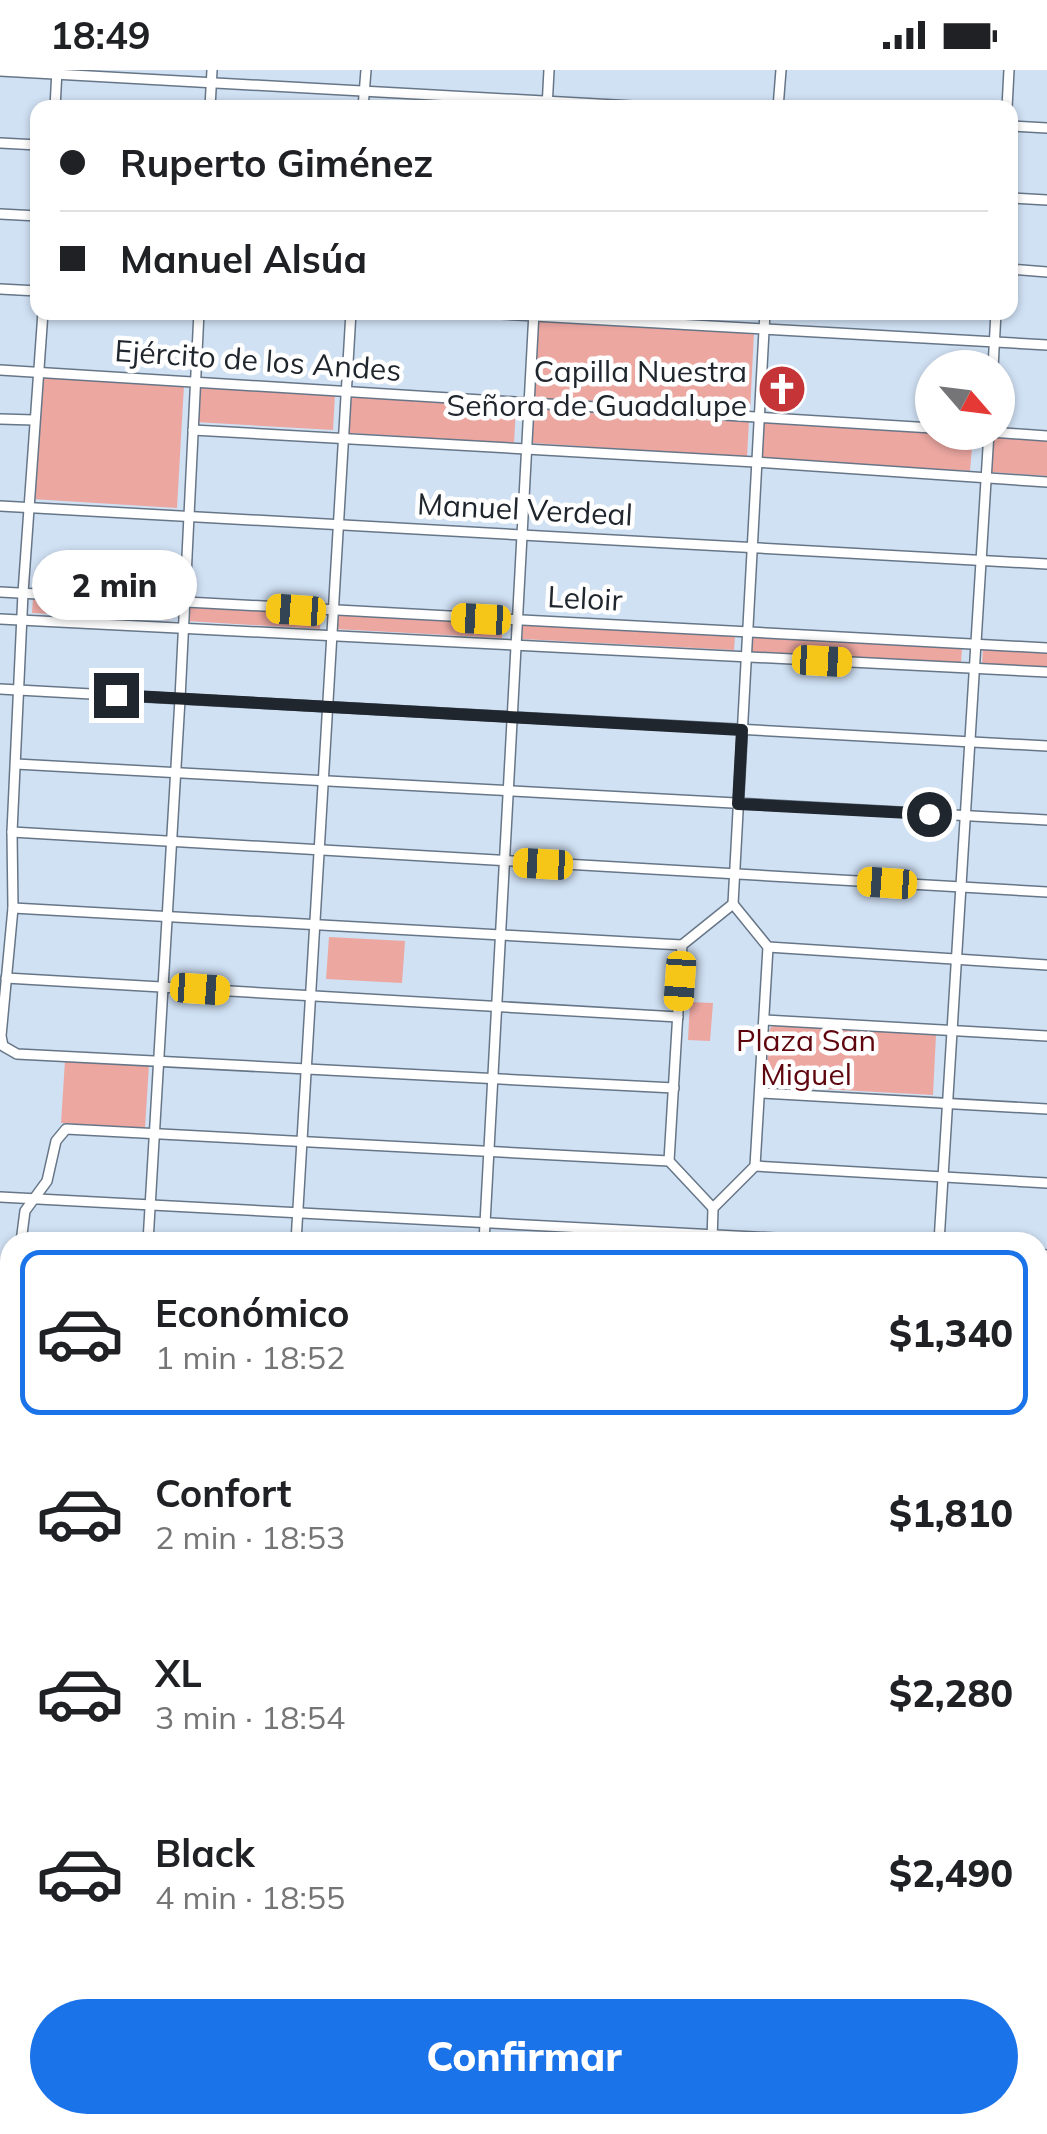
<!DOCTYPE html>
<html lang="es">
<meta charset="utf-8">
<style>
:root{--surface:#fff;--page:#f6f6f6;--text:#202124;--muted:#757577;--line:#e0e0e0;--accent:#1a73e8}
body{margin:0;font-family:Mulish,sans-serif;background:var(--page);color:var(--text);height:100vh;display:flex;flex-direction:column;font-size:38px;white-space:nowrap}
*{box-sizing:border-box;margin:0}
p{font-size:32px;color:var(--muted)}
.icon{flex:none;width:55px;height:55px;fill:none;stroke:currentColor;stroke-width:2;stroke-linecap:round;stroke-linejoin:round}
.map{position:relative;flex:1;overflow:hidden}
.details{position:absolute;left:0px;top:1162px;width:1048px;height:902px;display:flex;flex-direction:column;background:var(--surface);border-radius:30px 30px 0 0;box-shadow:0 2px 8px #0004}
.details>*{flex:none}
.hud{position:absolute;left:30px;top:30px;width:988px;height:220px;border-radius:20px;box-shadow:0 2px 8px #0004;display:grid;align-content:center;height:220px;padding:0 30px;background:var(--surface)}
.needle{width:65px;rotate:118deg}
.controls{position:absolute;left:915px;top:280px;display:grid;gap:20px}
.controls a{display:grid;place-items:center;width:100px;height:100px;border-radius:50%;background:var(--surface);box-shadow:0 2px 8px #0004;font-size:50px}
.end{position:absolute;width:45px;height:45px;margin:-22px;border:12px solid #20262d;background:#fff;box-shadow:0 0 0 5px #fff}
.from{border-radius:50%}
.bubble{position:absolute;height:70px;border-radius:35px;background:var(--surface);box-shadow:0 2px 8px #0004;font-size:32px;font-weight:800;line-height:70px;text-align:center}
.car{position:absolute;width:30px;height:60px;margin:-30px -15px;border-radius:12px;box-shadow:0 0 8px 2px #0007;background:linear-gradient(#f5c518 24%,#345 0 40%,#f5c518 0 76%,#345 0 86%,#f5c518 0)}
.hud b{display:flex;align-items:center;gap:35px;height:95px;font-size:38px}
.hud b+b{border-top:2px solid var(--line)}
.hud i{width:25px;height:25px;background:var(--text)}
ul{padding:18px 0 0;list-style:none}
li{display:flex;align-items:center;gap:30px;height:165px;margin:0 20px 15px;padding:0 10px;border:5px solid transparent;border-radius:20px}
li div{flex:1}
li b{display:block;font-size:38px}
li em{font-style:normal;font-weight:800}
li.selected{border-color:var(--accent)}
li>.icon{width:90px;height:90px;stroke-width:1.5}
.button{display:flex;gap:20px;margin-top:auto;padding:20px 30px}
.button a{flex:1;height:115px;border-radius:60px;background:var(--accent);color:#fff;font-size:40px;font-weight:800;line-height:115px;text-align:center}
.status{display:flex;justify-content:space-between;align-items:center;height:70px;padding:0 50px;background:var(--surface);direction:ltr}
.status svg{height:28px;fill:currentColor}
.map>svg:first-child{display:block}
.green{fill:#eca7a1}
.lines{fill:none;stroke-linecap:round;stroke-linejoin:round}
.minor-casing{stroke:#677687;stroke-width:12}
.minor{stroke:#fff;stroke-width:9}
.route{stroke:#20262d;stroke-width:12}
.labels{text-anchor:middle;stroke-width:9;stroke-linejoin:round;paint-order:stroke}
.street-label{font-size:30px;fill:#20262d;stroke:#fff}
.poi-label{font-size:30px;fill:#20262d;stroke:#fff;text-anchor:end}
.park-label{font-size:30px;fill:#5f050d;stroke:#fff}
</style>
<div class="status"><b>18:49</b><svg viewBox="0 0 49 12"><path d="M0 12V9h3v3zM5 12V6h3v6zM10 12V3h3v9zM15 12V0h3v12zM26 1h20v11H26zM47 4h2v5h-2z"/></svg></div>
<div class="map">
<svg width="1047" height="2064" viewBox="0 0 1047 2064">
<rect width="100%" height="100%" fill="#d0e1f4"/>
<g class="green">
<polygon points="537,251 754,263 750,341 533,330"/>
<polygon points="40,307 184,315 177,438 32,429"/>
<polygon points="197,316 335,324 333,360 195,352"/>
<polygon points="351,327 516,337 514,373 349,363"/>
<polygon points="534,337 749,351 747,387 532,373"/>
<polygon points="763,352 973,365 970,401 761,388"/>
<polygon points="993,367 1047,370 1047,406 991,402"/>
<polygon points="33,528 170,535 169,550 32,543"/>
<polygon points="188,536 321,544 320,559 187,551"/>
<polygon points="336,544 503,553 502,568 335,559"/>
<polygon points="523,554 735,565 734,580 522,569"/>
<polygon points="751,567 962,578 961,593 750,582"/>
<polygon points="983,579 1047,582 1047,597 982,594"/>
<polygon points="329,867 405,871 402,913 326,909"/>
<polygon points="690,932 713,933 710,971 688,970"/>
<polygon points="777,955 936,965 933,1025 767,1016 768,963 771,957"/>
<polygon points="65,990 149,995 145,1058 61,1053"/>
</g>
<g class="lines">
<g class="minor-casing">
<g id="minor">
<polyline points="0,1 669,38"/>
<polyline points="55,38 57,0"/>
<polyline points="210,38 212,0"/>
<polyline points="363,38 366,0"/>
<polyline points="547,38 549,0"/>
<polyline points="778,38 781,0"/>
<polyline points="1007,38 1009,0"/>
<polyline points="1010,56 1047,58"/>
<polyline points="0,73 38,75"/>
<polyline points="1010,128 1047,130"/>
<polyline points="0,144 38,146"/>
<polyline points="1010,199 1047,202"/>
<polyline points="0,219 38,221"/>
<polyline points="43,242 23,523 12,762 13,838 1,966 3,976 17,984 674,1018"/>
<polyline points="464,242 1047,275"/>
<polyline points="993,298 996,242"/>
<polyline points="0,300 932,358"/>
<polyline points="0,349 34,350"/>
<polyline points="193,360 755,392 1047,412"/>
<polyline points="991,362 1047,366"/>
<polyline points="0,436 1047,494"/>
<polyline points="0,522 1047,578"/>
<polyline points="0,549 1047,602"/>
<polyline points="0,619 1047,676"/>
<polyline points="16,694 1047,750"/>
<polyline points="12,762 1047,822"/>
<polyline points="733,834 765,242"/>
<polyline points="13,838 682,875"/>
<polyline points="768,877 1047,895"/>
<polyline points="6,908 678,947"/>
<polyline points="765,950 1047,966"/>
<polyline points="760,1023 1047,1039"/>
<polyline points="755,1096 1047,1113"/>
<polyline points="0,1127 850,1172"/>
<polyline points="713,1138 669,1091 682,875 733,834"/>
<polyline points="713,1138 755,1096 768,877 733,834"/>
<polyline points="21,1172 25,1141 47,1111 56,1071 66,1059 669,1091"/>
<polyline points="148,1172 180,629 199,242"/>
<polyline points="296,1172 351,242"/>
<polyline points="484,1172 534,242"/>
<polyline points="712,1172 713,1138"/>
<polyline points="939,1172 989,362"/>
<polyline points="1038,1184 1047,1185"/>
<polyline points="0,1199 10,1199"/>
<polyline points="1038,1257 1047,1257"/>
<polyline points="0,1271 10,1272"/>
<polyline points="0,1308 10,1308"/>
<polyline points="1038,1329 1047,1330"/>
<polyline points="1038,1363 1047,1363"/>
<polyline points="1038,1436 1047,1437"/>
<polyline points="0,1452 10,1452"/>
<polyline points="1038,1509 1047,1509"/>
<polyline points="0,1524 10,1525"/>
<polyline points="1038,1581 1047,1582"/>
<polyline points="0,1594 10,1595"/>
<polyline points="1038,1655 1047,1655"/>
<polyline points="0,1669 10,1670"/>
<polyline points="1038,1727 1047,1728"/>
<polyline points="0,1746 10,1746"/>
<polyline points="1038,1799 1047,1799"/>
<polyline points="0,1816 10,1816"/>
<polyline points="1038,1870 1047,1870"/>
<polyline points="0,1940 10,1940"/>
<polyline points="1038,1997 1047,1997"/>
<polyline points="0,2064 2,2064"/>
<polyline points="96,2064 96,2055"/>
<polyline points="248,2064 248,2055"/>
<polyline points="399,2064 400,2055"/>
<polyline points="516,2064 516,2055"/>
<polyline points="706,2064 706,2055"/>
<polyline points="886,2064 886,2055"/>
</g>
</g>
<use href="#minor" class="minor"/>
</g>
<g class="lines">
<polyline class="route" points="116,625 742,660 738,734 929,744"/>
</g>
<defs>
<g id="church-disc" transform="scale(2.5)"><circle r="9.5" fill="#c53538" stroke="#fff"/><path d="M-1.2-6h2.4v3.5h3.3v2.4h-3.3V6h-2.4V-.1h-3.3v-2.4h3.3Z" fill="#fff"/></g>
</defs>
<g fill-rule="evenodd">
<use href="#church-disc" x="782" y="319"/>
</g>
<g class="labels">
<g class="street-label">
<text transform="translate(258 291) rotate(4)" y="10">Ejército de los Andes</text>
<text transform="translate(525 440) rotate(3)" y="10">Manuel Verdeal</text>
<text transform="translate(585 529) rotate(3)" y="10">Leloir</text>
</g>
<g class="poi-label">
<text x="747" y="312">Capilla Nuestra<tspan x="747" dy="34">Señora de Guadalupe</tspan></text>
</g>
<g class="park-label">
<text x="806" y="981">Plaza San<tspan x="806" dy="34">Miguel</tspan></text>
</g>
</g>
</svg>
<div class="controls">
<a><svg class="needle" viewBox="-14 -14 28 28"><path d="M0-13l5 13h-10z" fill="#e53935"/><path d="M0 13l5-13h-10z" fill="#757577"/></svg></a>
</div>
<i class="end from" style="left:929px;top:744px"></i>
<i class="end" style="left:116px;top:625px"></i>
<div class="bubble" style="left:32px;top:480px;width:165px">2 min</div>
<i class="car" style="left:296px;top:540px;rotate:274deg"></i>
<i class="car" style="left:481px;top:549px;rotate:273deg"></i>
<i class="car" style="left:822px;top:591px;rotate:93deg"></i>
<i class="car" style="left:543px;top:794px;rotate:273deg"></i>
<i class="car" style="left:887px;top:813px;rotate:274deg"></i>
<i class="car" style="left:680px;top:911px;rotate:184deg"></i>
<i class="car" style="left:200px;top:919px;rotate:94deg"></i>
<div class="hud">
<b><i class="from"></i>Ruperto Giménez</b>
<b><i></i>Manuel Alsúa</b>
</div>
<section class="details">
<ul>
<li class="selected"><svg class="icon" aria-label="car" viewBox="0 0 24 24"><path d="M5 17H2v-5l4-1 3-4h7l3 4 3 1v5h-3M9 17h6M6 11h13"/><circle cx="7" cy="17" r="2"/><circle cx="17" cy="17" r="2"/></svg><div><b>Económico</b><p>1 min · 18:52</p></div><em>$1,340</em></li>
<li><svg class="icon" aria-label="car" viewBox="0 0 24 24"><path d="M5 17H2v-5l4-1 3-4h7l3 4 3 1v5h-3M9 17h6M6 11h13"/><circle cx="7" cy="17" r="2"/><circle cx="17" cy="17" r="2"/></svg><div><b>Confort</b><p>2 min · 18:53</p></div><em>$1,810</em></li>
<li><svg class="icon" aria-label="car" viewBox="0 0 24 24"><path d="M5 17H2v-5l4-1 3-4h7l3 4 3 1v5h-3M9 17h6M6 11h13"/><circle cx="7" cy="17" r="2"/><circle cx="17" cy="17" r="2"/></svg><div><b>XL</b><p>3 min · 18:54</p></div><em>$2,280</em></li>
<li><svg class="icon" aria-label="car" viewBox="0 0 24 24"><path d="M5 17H2v-5l4-1 3-4h7l3 4 3 1v5h-3M9 17h6M6 11h13"/><circle cx="7" cy="17" r="2"/><circle cx="17" cy="17" r="2"/></svg><div><b>Black</b><p>4 min · 18:55</p></div><em>$2,490</em></li>
</ul>
<div class="button"><a>Confirmar</a></div>
</section>
</div>
